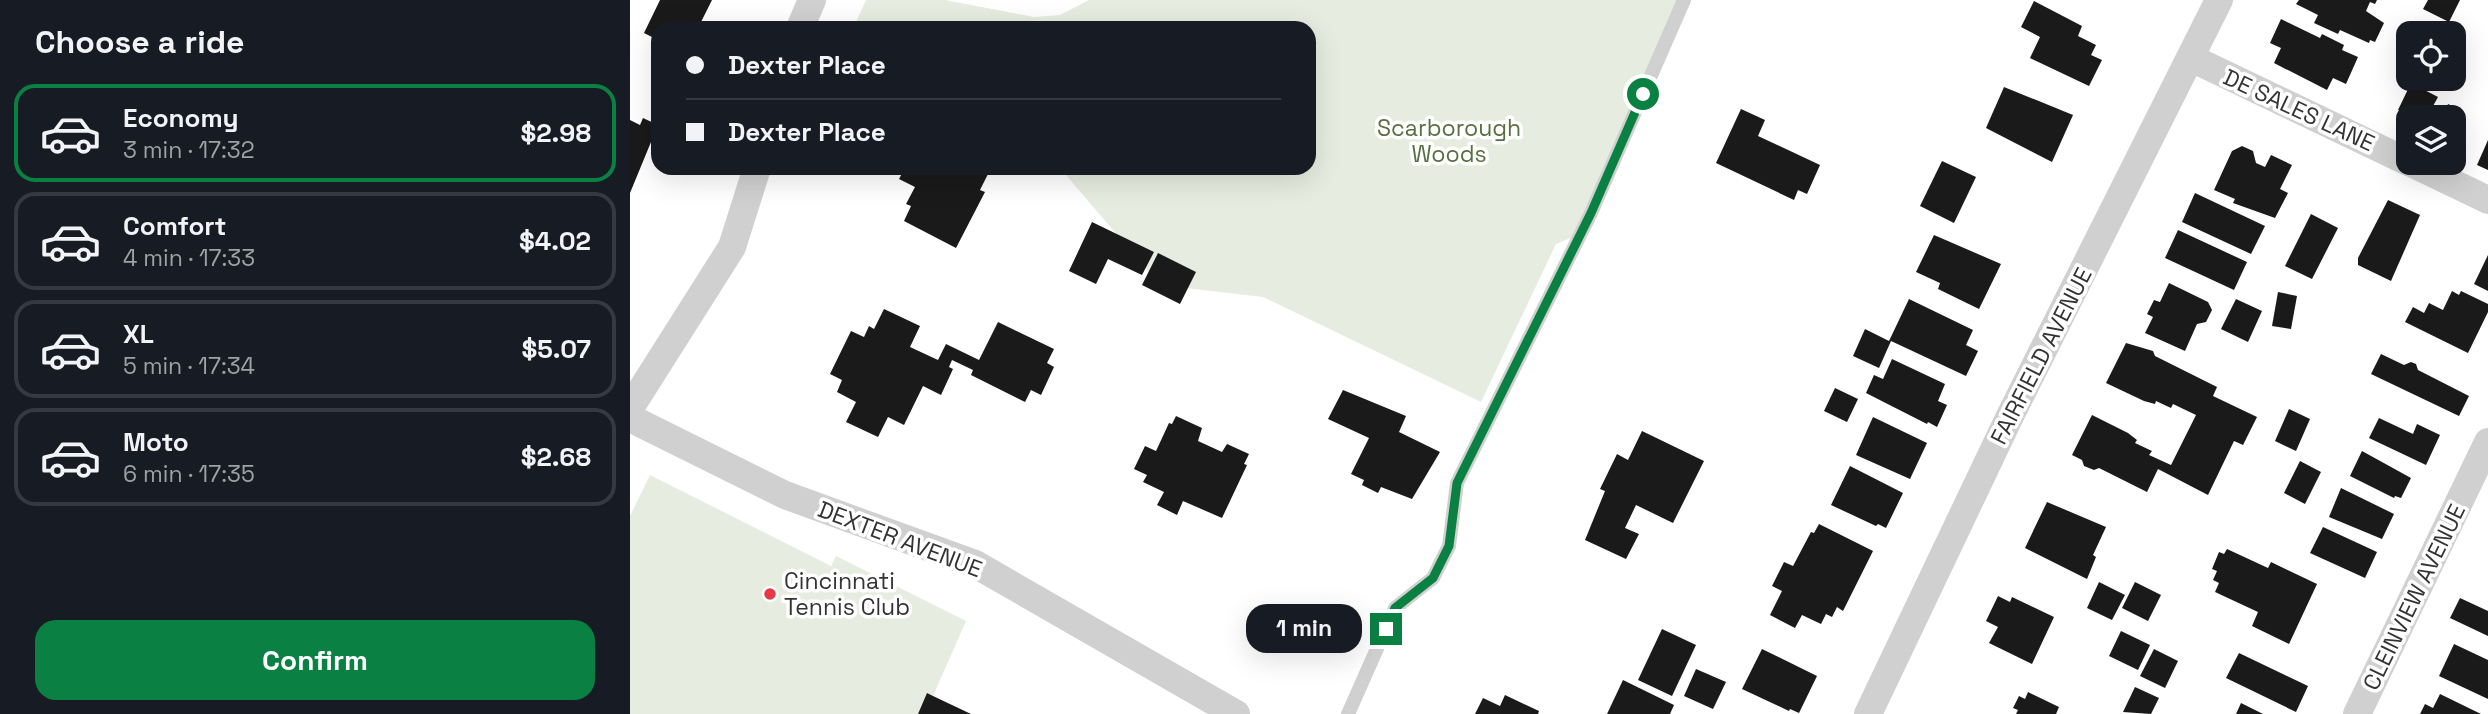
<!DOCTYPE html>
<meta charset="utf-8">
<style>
:root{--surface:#171b24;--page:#242831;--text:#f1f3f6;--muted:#9ea1a6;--line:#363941;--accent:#0b8043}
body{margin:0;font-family:"Space Grotesk",sans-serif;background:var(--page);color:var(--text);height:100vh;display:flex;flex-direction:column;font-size:26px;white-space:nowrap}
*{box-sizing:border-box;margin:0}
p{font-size:23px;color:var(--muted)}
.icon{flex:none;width:38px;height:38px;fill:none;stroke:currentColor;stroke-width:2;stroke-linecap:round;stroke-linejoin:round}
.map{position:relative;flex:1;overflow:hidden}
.sheet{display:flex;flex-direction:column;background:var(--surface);width:630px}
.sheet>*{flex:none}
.hud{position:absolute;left:21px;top:21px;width:665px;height:154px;border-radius:21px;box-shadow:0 7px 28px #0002;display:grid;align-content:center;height:154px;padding:0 35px;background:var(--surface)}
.controls{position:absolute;left:1766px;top:21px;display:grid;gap:14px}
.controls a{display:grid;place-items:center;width:70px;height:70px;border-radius:14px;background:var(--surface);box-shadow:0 7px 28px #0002;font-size:35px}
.end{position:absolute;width:32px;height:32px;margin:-16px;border:9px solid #0b8043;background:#fff;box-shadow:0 0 0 4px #fff}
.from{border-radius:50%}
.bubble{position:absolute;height:49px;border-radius:21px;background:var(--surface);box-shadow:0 7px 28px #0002;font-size:23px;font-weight:700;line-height:49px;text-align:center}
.hud b{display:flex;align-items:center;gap:24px;height:66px;font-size:26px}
.hud b+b{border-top:2px solid var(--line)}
.hud i{width:18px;height:18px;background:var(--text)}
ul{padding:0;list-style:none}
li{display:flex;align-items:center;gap:21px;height:98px;margin:0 14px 10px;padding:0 21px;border:4px solid var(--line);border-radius:21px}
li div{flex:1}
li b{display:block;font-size:26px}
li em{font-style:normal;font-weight:700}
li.current{border-color:var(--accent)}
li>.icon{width:63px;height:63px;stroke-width:1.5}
h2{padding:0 35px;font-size:32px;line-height:84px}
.action{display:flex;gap:14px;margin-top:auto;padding:14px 35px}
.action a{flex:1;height:80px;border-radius:21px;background:var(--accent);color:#fff;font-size:28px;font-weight:700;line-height:80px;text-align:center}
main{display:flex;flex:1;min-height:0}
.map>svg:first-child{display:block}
.green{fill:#e6ecdf}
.building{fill:#1a1a1a}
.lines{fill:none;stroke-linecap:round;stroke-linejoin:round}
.service{stroke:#d0d0d0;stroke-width:14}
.minor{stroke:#d0d0d0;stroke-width:28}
.route{stroke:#0b8043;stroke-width:9}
.poi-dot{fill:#e63946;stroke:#fff;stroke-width:2.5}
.labels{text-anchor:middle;stroke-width:7;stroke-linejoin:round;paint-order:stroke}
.street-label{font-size:23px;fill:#333;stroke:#fff}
.park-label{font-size:23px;fill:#56703f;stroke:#fff}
.poi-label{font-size:23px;fill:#333;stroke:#fff;text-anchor:start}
</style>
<main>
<section class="sheet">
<h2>Choose a ride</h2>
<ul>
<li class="current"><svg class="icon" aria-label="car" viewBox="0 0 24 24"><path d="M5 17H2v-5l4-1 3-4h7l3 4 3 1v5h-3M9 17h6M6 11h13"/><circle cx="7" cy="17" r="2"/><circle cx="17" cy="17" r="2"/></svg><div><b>Economy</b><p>3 min · 17:32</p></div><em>$2.98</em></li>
<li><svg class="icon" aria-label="car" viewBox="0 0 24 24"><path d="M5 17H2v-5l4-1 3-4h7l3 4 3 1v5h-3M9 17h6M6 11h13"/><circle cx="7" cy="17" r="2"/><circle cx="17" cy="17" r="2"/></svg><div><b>Comfort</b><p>4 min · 17:33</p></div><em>$4.02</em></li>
<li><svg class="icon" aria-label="car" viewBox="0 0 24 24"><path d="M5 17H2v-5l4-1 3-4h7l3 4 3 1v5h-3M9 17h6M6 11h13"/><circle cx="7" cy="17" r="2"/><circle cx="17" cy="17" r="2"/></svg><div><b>XL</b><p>5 min · 17:34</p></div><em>$5.07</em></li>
<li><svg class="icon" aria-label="car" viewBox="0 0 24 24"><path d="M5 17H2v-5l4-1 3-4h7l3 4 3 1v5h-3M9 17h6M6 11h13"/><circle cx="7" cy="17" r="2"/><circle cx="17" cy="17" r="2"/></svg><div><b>Moto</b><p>6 min · 17:35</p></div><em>$2.68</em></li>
</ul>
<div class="action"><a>Confirm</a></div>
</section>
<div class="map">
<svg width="1858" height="714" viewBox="0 0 1858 714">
<rect width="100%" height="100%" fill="#fff"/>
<g class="green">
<polygon points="236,0 315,0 404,17 430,15 459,0 1054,0 950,234 926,244 851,402 633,297 530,285 430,168 679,168 679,28 238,28 226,22"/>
<polygon points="20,475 201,566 206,556 336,621 303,696 297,694 288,714 0,714 0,516"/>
</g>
<g class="building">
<polygon points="30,0 82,0 68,28 28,28 28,40 14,33"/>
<polygon points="1669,0 1747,0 1745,4 1740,2 1736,11 1754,23 1745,42 1740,40 1739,43 1710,30 1708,34 1684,23 1688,15 1666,4"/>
<polygon points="1798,0 1830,0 1819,22 1793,9"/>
<polygon points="1404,1 1452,26 1448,36 1466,45 1461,55 1472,60 1459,86 1400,58 1410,37 1391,27"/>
<polygon points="1651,19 1690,38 1692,34 1714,45 1712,50 1728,57 1716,84 1703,78 1697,90 1644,63 1651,48 1640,43"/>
<polygon points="1781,83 1808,97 1797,117 1783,117 1768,110"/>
<polygon points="1374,87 1443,115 1422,162 1356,128"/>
<polygon points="1818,104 1829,109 1825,117 1813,116"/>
<polygon points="1111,109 1135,120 1128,136 1190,165 1177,194 1168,190 1164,200 1086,163"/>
<polygon points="13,118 28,125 0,193 0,120 10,125"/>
<polygon points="1858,140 1858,170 1847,165"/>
<polygon points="1612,146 1623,151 1626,163 1635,167 1641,155 1662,165 1650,189 1658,193 1645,218 1603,203 1605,199 1584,190 1602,151"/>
<polygon points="1312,161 1346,177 1324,223 1290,206"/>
<polygon points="275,168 361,168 350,190 355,192 326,248 274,221 281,206 276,204 285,187 269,179"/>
<polygon points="1565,193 1635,226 1621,254 1552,222"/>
<polygon points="1758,200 1790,215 1761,281 1728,265 1728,258"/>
<polygon points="1681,214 1708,228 1682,279 1655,266"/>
<polygon points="462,222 524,252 512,275 478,259 466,284 439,271"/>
<polygon points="1548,230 1617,262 1604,290 1535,258"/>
<polygon points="1304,235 1371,264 1349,309 1308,289 1310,283 1286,272"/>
<polygon points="528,253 566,272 550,304 512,285"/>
<polygon points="1858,255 1858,291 1844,284"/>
<polygon points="1539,283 1578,302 1582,310 1576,322 1567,324 1555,351 1515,333 1523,317 1517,314 1524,300 1530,302"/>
<polygon points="1822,291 1829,295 1831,291 1858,304 1858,312 1838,353 1775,322 1783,307 1794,313 1799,303 1813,310"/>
<polygon points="1648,292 1667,296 1661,329 1642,326"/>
<polygon points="1279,299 1343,330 1336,345 1348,351 1336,376 1261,341 1249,368 1223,356 1235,329 1259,341"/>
<polygon points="1606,299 1632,311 1618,342 1591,329"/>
<polygon points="254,309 290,326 280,347 308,360 316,344 349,360 368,322 424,349 417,363 424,367 411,395 401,390 395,402 341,375 343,370 322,360 319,367 323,369 311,395 293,386 274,425 258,417 248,437 216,422 226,402 207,392 212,380 200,374 221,331 234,337 239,326 244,329"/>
<polygon points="1496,343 1523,351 1525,356 1587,387 1583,396 1627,417 1613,445 1604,441 1578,495 1528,469 1517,492 1469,468 1464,470 1454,466 1452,460 1442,455 1462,415 1498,433 1507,440 1505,443 1522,451 1519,455 1541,465 1566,415 1543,404 1541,408 1526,401 1525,404 1514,401 1476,383"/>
<polygon points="1751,354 1774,365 1781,362 1786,364 1788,370 1839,396 1829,416 1741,374"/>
<polygon points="1262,359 1315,384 1308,401 1317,405 1307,427 1298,422 1297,424 1236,393 1244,375 1253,379"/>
<polygon points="1205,388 1228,399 1217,422 1194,411"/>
<polygon points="713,390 776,416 769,432 810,452 782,499 751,487 748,493 732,485 734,480 721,474 739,438 698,419"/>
<polygon points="1659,409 1680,419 1666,451 1645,441"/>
<polygon points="546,416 572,428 568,441 592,452 597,444 619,454 614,464 617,465 592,518 553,501 547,515 527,505 534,492 513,482 517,475 504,469 515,446 526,451 539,423 542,424"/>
<polygon points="1243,417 1297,443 1280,479 1226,455"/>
<polygon points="1749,418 1783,434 1787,424 1810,435 1796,465 1739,438"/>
<polygon points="1012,431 1074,461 1043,523 1006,505 995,528 1009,534 996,559 955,540 975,491 970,489 987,454 998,460"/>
<polygon points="1732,451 1781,478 1771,498 1765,496 1764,498 1720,476"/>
<polygon points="1670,461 1691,472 1675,504 1654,493"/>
<polygon points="1220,466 1273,493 1256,528 1248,524 1246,526 1201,505"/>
<polygon points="1711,488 1764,514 1752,539 1699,517"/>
<polygon points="1417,502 1476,527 1463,555 1466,557 1457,579 1395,548"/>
<polygon points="1189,524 1243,551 1213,611 1207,607 1202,617 1196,614 1191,624 1172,615 1165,628 1140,615 1152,591 1142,586 1154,562 1163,566 1181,532 1184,533"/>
<polygon points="1693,527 1747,552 1735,578 1680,553"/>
<polygon points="1597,549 1638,568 1641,562 1687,584 1659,644 1622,626 1628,612 1585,592 1589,583 1583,580 1587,571 1582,569 1589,552 1594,554"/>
<polygon points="1469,582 1495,595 1482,620 1457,608"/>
<polygon points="1505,582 1531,595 1518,621 1492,608"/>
<polygon points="1368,596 1380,602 1382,597 1424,617 1402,664 1359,643 1368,627 1356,621"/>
<polygon points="1830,598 1858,611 1858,636 1820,618"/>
<polygon points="1032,629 1066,645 1042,696 1008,680"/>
<polygon points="1491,631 1520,645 1508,670 1479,656"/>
<polygon points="1824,644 1858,660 1858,699 1809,676"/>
<polygon points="1132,649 1187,676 1169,713 1160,709 1159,711 1112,689"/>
<polygon points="1524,649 1548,661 1535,688 1510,676"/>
<polygon points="1609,653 1678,686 1666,712 1596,678"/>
<polygon points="1066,669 1096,682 1083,709 1054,696"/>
<polygon points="993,680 1044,705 1040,714 977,714"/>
<polygon points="1505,687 1529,698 1521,714 1493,712"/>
<polygon points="1398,692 1429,707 1426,714 1386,714 1388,710 1383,708 1389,696 1395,699"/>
<polygon points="297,693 303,696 341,714 288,714"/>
<polygon points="1810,694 1851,714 1790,714 1795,704 1803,708"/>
<polygon points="875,695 909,711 908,714 845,714 853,698 870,706"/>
<polygon points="1611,703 1633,714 1606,714"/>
</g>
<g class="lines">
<polyline class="service" points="718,714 765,608 803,578 819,546 827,483 961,213 1054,0"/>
<g class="minor">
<polyline points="170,28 182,0"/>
<polyline points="1561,58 1778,162"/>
<polyline points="1781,163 1858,200"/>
<polyline points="0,408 102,247 127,168"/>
<polyline points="0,418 155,495 345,564 606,714"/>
<polyline points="1238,714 1379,418 1589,0"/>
<polyline points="1727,714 1858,442"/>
</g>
</g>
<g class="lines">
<polyline class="route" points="756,629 765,608 803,578 819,546 827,483 961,213 1013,94"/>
</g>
<circle class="poi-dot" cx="140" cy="594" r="7"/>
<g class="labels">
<g class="street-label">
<text transform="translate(1669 110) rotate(25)" y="8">DE SALES LANE</text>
<text transform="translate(1411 356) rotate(-63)" y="8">FAIRFIELD AVENUE</text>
<text transform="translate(270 539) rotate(21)" y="8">DEXTER AVENUE</text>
<text transform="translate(1784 597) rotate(-64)" y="8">CLEINVIEW AVENUE</text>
</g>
<g class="park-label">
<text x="819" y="136">Scarborough<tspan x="819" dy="26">Woods</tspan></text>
</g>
<g class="poi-label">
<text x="154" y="589">Cincinnati<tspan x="154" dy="26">Tennis Club</tspan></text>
</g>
</g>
</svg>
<div class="controls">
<a><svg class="icon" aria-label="locate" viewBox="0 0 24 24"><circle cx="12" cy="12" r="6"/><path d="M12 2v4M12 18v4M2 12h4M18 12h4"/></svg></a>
<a><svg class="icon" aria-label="layers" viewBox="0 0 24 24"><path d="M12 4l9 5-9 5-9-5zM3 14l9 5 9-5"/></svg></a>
</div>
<i class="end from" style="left:1013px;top:94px"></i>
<i class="end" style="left:756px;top:629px"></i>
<div class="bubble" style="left:616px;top:604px;width:116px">1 min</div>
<div class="hud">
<b><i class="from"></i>Dexter Place</b>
<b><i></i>Dexter Place</b>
</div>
</div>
</main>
